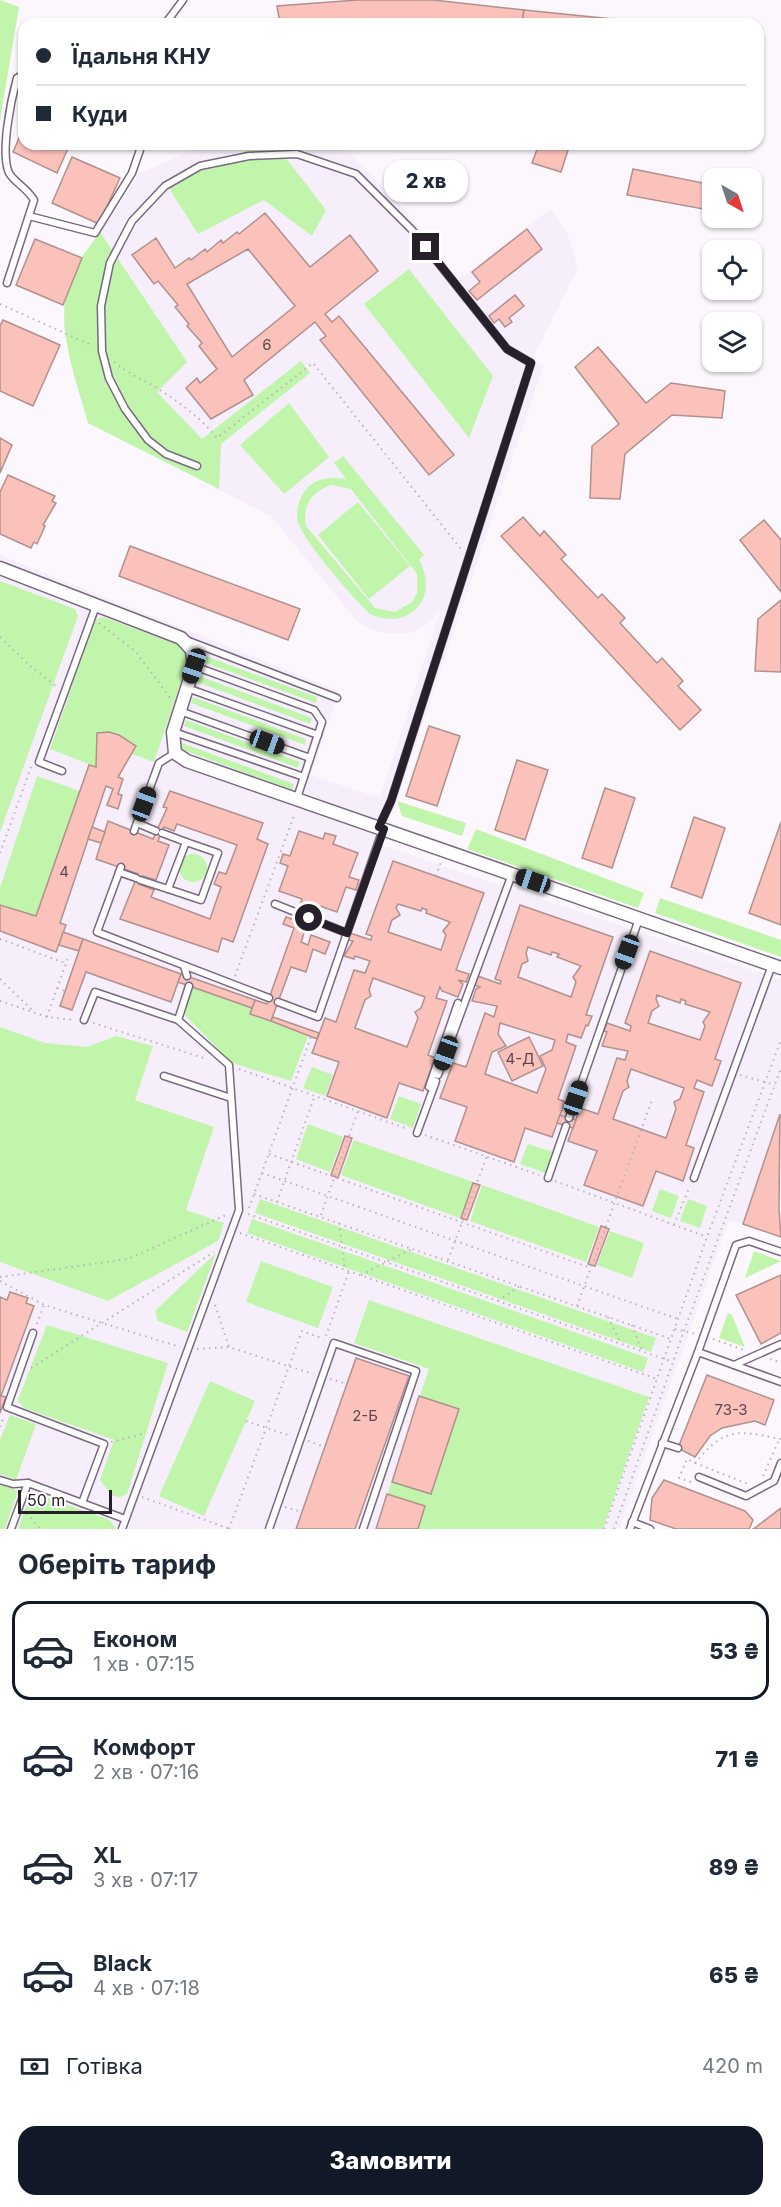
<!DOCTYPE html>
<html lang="uk">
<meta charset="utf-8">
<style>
:root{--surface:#fff;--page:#f6f6f7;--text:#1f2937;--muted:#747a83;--line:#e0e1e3;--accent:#111827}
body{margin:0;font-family:Inter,sans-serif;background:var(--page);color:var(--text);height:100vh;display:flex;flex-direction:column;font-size:22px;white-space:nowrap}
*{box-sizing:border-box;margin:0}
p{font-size:20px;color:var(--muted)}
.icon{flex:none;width:33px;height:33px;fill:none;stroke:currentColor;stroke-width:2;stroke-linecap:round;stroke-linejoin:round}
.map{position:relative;height:1529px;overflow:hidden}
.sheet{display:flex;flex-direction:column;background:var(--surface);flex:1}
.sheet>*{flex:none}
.hud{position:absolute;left:18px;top:18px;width:746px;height:132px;border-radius:18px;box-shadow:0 2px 4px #0004;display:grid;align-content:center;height:132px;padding:0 18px;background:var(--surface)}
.needle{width:39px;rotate:141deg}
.tools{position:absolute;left:702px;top:168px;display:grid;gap:12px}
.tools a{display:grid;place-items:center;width:60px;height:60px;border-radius:12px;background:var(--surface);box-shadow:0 2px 4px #0004;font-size:30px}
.scale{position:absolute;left:18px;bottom:15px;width:94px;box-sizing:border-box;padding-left:6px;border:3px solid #27202a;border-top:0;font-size:16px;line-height:21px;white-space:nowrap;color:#27202a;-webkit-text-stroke:4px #fff;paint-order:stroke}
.end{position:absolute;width:27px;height:27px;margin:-14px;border:8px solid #27202a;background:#fff;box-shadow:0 0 0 3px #fff}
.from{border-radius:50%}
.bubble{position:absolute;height:42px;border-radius:18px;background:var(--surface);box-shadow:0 2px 4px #0004;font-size:20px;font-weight:800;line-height:42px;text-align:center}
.car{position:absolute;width:18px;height:36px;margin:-18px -9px;border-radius:8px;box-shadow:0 0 4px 2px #0007;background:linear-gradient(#222 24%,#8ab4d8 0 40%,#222 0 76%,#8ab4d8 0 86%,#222 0)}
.hud b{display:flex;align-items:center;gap:21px;height:57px;font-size:22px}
.hud b+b{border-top:2px solid var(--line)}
.hud i{width:15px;height:15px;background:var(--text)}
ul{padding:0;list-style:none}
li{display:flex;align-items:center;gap:18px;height:99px;margin:0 12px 9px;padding:0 6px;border:3px solid transparent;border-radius:18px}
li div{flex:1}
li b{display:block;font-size:22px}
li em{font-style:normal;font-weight:800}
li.on{border-color:var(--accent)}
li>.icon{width:54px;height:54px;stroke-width:1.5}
h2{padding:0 18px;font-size:27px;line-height:72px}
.pay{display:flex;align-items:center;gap:15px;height:66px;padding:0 18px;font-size:22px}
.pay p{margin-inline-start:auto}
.action{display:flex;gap:12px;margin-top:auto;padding:12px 18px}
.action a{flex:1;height:69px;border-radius:18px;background:var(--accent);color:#fff;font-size:24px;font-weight:800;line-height:69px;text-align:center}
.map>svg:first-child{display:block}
.built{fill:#f7eefb}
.green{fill:#c1f5ab;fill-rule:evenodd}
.building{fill:#fbc1bb;stroke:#b1918d;stroke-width:1.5;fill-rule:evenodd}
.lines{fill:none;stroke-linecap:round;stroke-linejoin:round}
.service-casing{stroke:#796980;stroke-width:9}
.minor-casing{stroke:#796980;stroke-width:15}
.path{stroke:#b8b3b9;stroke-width:2;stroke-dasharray:1.5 4.5;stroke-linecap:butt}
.service{stroke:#fff;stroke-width:6}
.minor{stroke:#fff;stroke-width:12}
.route{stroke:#27202a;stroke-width:8}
.labels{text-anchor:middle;stroke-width:4.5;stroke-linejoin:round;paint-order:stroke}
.number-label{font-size:15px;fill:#5c484e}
</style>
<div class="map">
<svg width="781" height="1529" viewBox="0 0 781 1529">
<rect width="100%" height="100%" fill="#fbf7fc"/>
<polygon class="built" points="205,144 341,144 406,211 459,279 550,209 567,233 578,268 532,360 543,366 397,801 378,844 779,979 781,975 781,1111 743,1224 729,1220 619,1529 0,1529 0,555 339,691 311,775 380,798 440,611 428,623 411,633 392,634 373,630 357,621 271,516 88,423 64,331 64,309 100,232 140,173"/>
<g class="green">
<polygon points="0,0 19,7 0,120"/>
<polygon points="261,144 275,144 326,210 312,236 264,200 198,234 167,185"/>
<path d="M100,232L187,362L157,392L202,439L301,361L310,373L221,444L219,489L88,423C75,374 49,314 76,266C82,255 92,244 100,232Z"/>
<polygon points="409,269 493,376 469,438 364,304"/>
<polygon points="289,403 329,457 284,494 240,445"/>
<path d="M343,456L424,555L419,560C440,597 410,632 370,614C355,600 298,536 297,518C296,507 300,497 307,488C318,477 332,477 346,479L334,463ZM333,485L351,489L417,574V593L412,602L395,612L375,608L306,526C302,505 312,490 333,485Z"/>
<polygon points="358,502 410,566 369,599 318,535"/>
<polygon points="0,581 75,609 78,616 0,832"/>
<path d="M103,617L182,646L188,661L154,762L132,754L136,746C124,735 113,732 97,733L96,767L50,749L95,620Z"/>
<polygon points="205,656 317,697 316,703 203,662"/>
<polygon points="199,676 312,718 310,724 197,682"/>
<polygon points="193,697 306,739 305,745 191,703"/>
<polygon points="186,720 300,762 298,768 184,726"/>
<polygon points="179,742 294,784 292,790 178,748"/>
<polygon points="37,776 80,791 36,916 0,905 0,888"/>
<polygon points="397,801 466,823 462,836 402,816"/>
<polygon points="476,829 644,893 638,908 467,849"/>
<circle cx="193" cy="868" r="14"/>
<polygon points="660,898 781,940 781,957 655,913"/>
<polygon points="191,986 252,1008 251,1014 308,1036 291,1081 232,1063 184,1014"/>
<polygon points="0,1027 45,1043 87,1047 116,1036 153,1046 135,1100 214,1127 186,1210 224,1223 218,1241 108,1301 0,1262"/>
<polygon points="312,1067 333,1075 325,1096 303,1088"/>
<polygon points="399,1096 421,1104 413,1128 390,1119"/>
<polygon points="308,1124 343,1137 330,1172 296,1159"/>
<polygon points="354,1140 473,1182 460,1218 341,1175"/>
<polygon points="528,1144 553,1152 546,1173 520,1164"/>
<polygon points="482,1185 599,1227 586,1262 470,1221"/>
<polygon points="660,1189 679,1196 671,1218 652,1211"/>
<polygon points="260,1199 656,1338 651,1352 255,1213"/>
<polygon points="688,1199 707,1206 700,1228 680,1221"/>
<polygon points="252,1219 648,1358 643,1372 247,1233"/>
<polygon points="610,1231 644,1243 632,1278 597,1265"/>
<polygon points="754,1251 781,1261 745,1278"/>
<polygon points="216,1253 187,1332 158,1321 155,1311"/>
<polygon points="261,1261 333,1287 318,1328 246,1302"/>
<polygon points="369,1300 649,1397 603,1529 376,1529 429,1369 354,1343"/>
<polygon points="728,1313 732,1315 745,1347 719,1338"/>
<polygon points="47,1325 168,1363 127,1494 120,1497 111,1495 100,1480 114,1440 24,1408 18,1400"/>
<polygon points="210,1381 255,1401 204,1516 159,1496"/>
<polygon points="10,1415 36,1424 16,1480 0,1474 0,1440"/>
<polygon points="0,1484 18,1491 5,1529 0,1529"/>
<polygon points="31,1492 110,1520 116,1529 18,1529"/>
</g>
<g class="building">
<polygon points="357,0 433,0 524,10 522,24 280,24 277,6"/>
<polygon points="524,10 612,19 610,24 522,24"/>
<polygon points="24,127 24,144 70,144 57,173 13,152"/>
<polygon points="539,144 570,144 561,172 532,163"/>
<polygon points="72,157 120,178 99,224 52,203"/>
<polygon points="633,169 708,184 703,209 627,195"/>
<path d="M265,213L310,267L350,235L378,271L325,314L332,322L339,316L454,455L429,475L320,340L326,336L315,322L244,380L253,395L211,419L186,388L197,378L200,383L217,369L199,346L202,343L187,326L189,324L175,307L178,305L158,281L154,284L132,255L156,238L175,268L189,258L191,260L205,249L207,252L221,240L223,243L237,232L239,234ZM248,249L295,306L232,357L187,284Z"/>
<polygon points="527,229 542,249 477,300 469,291 480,282 472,272"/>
<polygon points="35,239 82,258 63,305 16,285"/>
<polygon points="515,295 524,306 509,318 512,322 505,327 499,319 494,323 489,316"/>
<polygon points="3,320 60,345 33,406 0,391 0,326"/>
<polygon points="598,347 646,403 671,383 725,391 722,418 672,415 625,454 620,499 590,498 592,446 619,424 575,367"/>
<polygon points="0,438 12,445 0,473"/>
<polygon points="8,475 55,496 52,501 56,503 43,525 45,526 37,544 34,542 31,548 0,534 0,492"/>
<polygon points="523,517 540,536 544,531 566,555 561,559 598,598 602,594 625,618 620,623 657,663 662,658 683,681 678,686 701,710 680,730 501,536"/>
<polygon points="764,520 781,540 781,592 740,540"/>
<polygon points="130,546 300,609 288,640 119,576"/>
<polygon points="781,600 781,672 755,671 758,619"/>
<polygon points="429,726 460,736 437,806 406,796"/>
<polygon points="109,732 119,735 136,746 118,777 123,779 118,794 122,795 118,809 107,805 113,789 106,786 60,923 66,925 56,952 0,931 0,905 36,916 89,765 96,767 97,733"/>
<polygon points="517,760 548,770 525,840 495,830"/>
<polygon points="605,788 635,798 612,868 582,858"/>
<path d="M170,791L263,823L257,839L268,844L233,942L222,938L218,952L120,919L138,874L96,859L108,821L153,839L167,808L163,807ZM177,824L237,845L226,874L219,872L214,884L221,887L210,919L151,897L154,890L139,884L142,876L156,880L169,845L158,841L164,827L174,831Z"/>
<polygon points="694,817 725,828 702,898 671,887"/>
<polygon points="781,822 781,925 749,913"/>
<polygon points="92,827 105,832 101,843 88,839"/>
<polygon points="299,831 323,839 325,833 336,836 333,844 358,853 349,877 359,880 356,890 346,887 337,912 314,904 301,942 308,945 311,935 330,942 325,954 313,949 306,972 291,967 271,1021 250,1014 255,1000 267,1004 294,928 283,924 286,917 297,921 301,909 299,908 302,899 279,891 288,866 280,863 283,854 290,856"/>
<path d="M393,861L484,893L456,970L469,974L466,982L458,980L463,984L458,997L442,991L440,987L436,998L447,1001L428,1055L435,1058L423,1091L399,1083L387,1118L327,1096L339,1062L312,1053L325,1018L336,1022L354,970L365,973L370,961L355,956L354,959L344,956L353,941L348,940L350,933L371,940L372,936L366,934ZM398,904L421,911L422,908L427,910L426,913L450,922L443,931L446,935L441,950L388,932L392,920L400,915L396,908ZM373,978L425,997L421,1008L415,1012L418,1018L407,1047L355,1028L365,1000L371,996L369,990Z"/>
<path d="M520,905L613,937L586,1015L592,1016L588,1026L586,1025L581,1038L568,1034L566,1042L576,1046L558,1099L565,1102L552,1137L525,1128L514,1162L455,1141L467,1107L440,1098L453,1063L466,1067L485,1013L494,1017L497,1006L472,1001L476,989L480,987L475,985L478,976L500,984L501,981L495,979ZM528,947L551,955L552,952L559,954L557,957L581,966L573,977L576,982L571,997L518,977L522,964L528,961L526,953ZM500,1023L555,1040L552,1050L540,1056L546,1069L537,1093L485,1074L492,1052L506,1046L498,1034Z"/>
<polygon points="63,932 83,939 79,951 59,945"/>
<polygon points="83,939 181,974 171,1002 86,972 72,1010 60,1006"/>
<path d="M650,951L741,983L715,1059L721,1061L712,1086L697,1080L694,1088L704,1092L686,1145L694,1148L683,1181L656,1171L643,1206L584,1185L597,1151L568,1141L580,1108L598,1114L617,1058L625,1060L628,1051L602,1046L607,1032L604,1031L607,1023L630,1031L631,1026L625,1023ZM657,995L680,1003L681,999L686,1001L685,1004L710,1012L703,1022L705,1026L700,1040L648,1023L652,1011L659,1006L656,999ZM631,1069L684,1088L680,1099L674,1102L676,1109L666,1138L613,1119L623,1091L629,1087L627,1081Z"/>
<polygon points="181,974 255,1000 252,1008 178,982"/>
<polygon points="273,1017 319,1033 317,1039 271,1021"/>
<polygon points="529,1037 543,1066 512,1081 498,1052"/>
<polygon points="780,1114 779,1209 781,1237 743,1224"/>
<polygon points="560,1115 576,1120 573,1128 557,1123"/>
<polygon points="345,1136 352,1138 338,1178 331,1175"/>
<polygon points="473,1183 480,1185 467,1220 461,1218"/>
<polygon points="601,1226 609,1229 595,1266 588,1264"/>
<polygon points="781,1275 781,1333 761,1344 736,1295"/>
<polygon points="10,1292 28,1298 26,1303 34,1306 1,1396 6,1397 0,1413 0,1297 7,1300"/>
<polygon points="356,1358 409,1376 355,1529 296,1529"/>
<polygon points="707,1375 774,1400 765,1425 755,1421 722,1428 710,1436 695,1457 678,1448"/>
<polygon points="419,1396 459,1409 431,1494 392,1482"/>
<polygon points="664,1480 745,1511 753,1520 750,1527 749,1529 676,1529 650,1520 652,1498"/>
<polygon points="387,1494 425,1506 418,1529 376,1529"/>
<polygon points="781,1508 781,1529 753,1529 756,1527"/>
</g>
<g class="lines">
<g class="service-casing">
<g id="service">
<polyline points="165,24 183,0"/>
<polyline points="29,216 95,233 132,173 142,144"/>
<path d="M7,283L34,200C26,187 15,183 9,173C0,153 11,100 17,78L24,74"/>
<polyline points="197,466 166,454 148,440 125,409 109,378 102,351 101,306 110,263 132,221 165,186 200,166 249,156 297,154 356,174 412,230 507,349 531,363 391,801 379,827"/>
<polyline points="186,640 337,698"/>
<polyline points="194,666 314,710 322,722 297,798"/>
<polyline points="187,688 318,735"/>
<polyline points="180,711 310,758"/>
<polyline points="174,732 304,777"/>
<polyline points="62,771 39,762 96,606"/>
<polyline points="137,823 156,831"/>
<polyline points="134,831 159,763 175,753"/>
<polyline points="121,867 97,932 269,998"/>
<polyline points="119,872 136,878"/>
<polyline points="140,880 168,889 186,842 162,833"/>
<polyline points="168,889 201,900 218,853 186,842"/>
<polyline points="275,904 300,914"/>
<polyline points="309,918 347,933"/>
<polyline points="184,966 187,976"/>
<polyline points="278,1002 318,1017 383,829"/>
<polyline points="84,1020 95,992 178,1020 229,1065 239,1210 122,1529"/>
<polyline points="178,1020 189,986"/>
<polyline points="438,1075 512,874"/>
<polyline points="164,1076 231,1098"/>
<polyline points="433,1088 429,1087 458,1003"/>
<polyline points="569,1118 639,919"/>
<polyline points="417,1133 436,1081"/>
<polyline points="548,1178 566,1126"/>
<polyline points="694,1178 772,965"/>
<polyline points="781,1252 749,1241 736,1245 698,1352 781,1382"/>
<polyline points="33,1333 7,1407 104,1444 82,1503"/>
<polyline points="734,1365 781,1344"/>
<polyline points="662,1443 678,1448"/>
<polyline points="699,1477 746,1496 774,1481 781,1463"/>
<polyline points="0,1480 13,1484 28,1483 125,1519"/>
<polyline points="632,1522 650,1529"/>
<polyline points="11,1529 28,1483"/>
<polyline points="269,1529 334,1343 416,1371 363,1529"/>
<polyline points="630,1529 698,1352"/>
</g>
</g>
<g class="minor-casing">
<polyline id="minor" points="0,568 181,638 192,650 194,666 173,732 175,753 187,761 781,968"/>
</g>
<g class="path">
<polyline points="0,304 93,346"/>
<path d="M114,362C127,373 140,378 155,387C178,401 200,417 217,438L313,363L461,549"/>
<polyline points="99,623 136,652 171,699"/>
<polyline points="0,637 30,666 56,686"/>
<polyline points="0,853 31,767"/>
<polyline points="436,876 441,862"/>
<polyline points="0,939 65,963"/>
<polyline points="235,976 295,813"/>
<polyline points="0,979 32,1010"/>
<polyline points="57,988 65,991"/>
<polyline points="0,1001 47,1017 75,1020"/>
<polyline points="47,1017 69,955"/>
<polyline points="93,1023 207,1059"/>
<polyline points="239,1069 408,1129"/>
<polyline points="740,1075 775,1085"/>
<polyline points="425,1135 539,1175"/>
<polyline points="269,1154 591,1268"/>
<polyline points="262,1173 678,1319"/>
<polyline points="555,1181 707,1237"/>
<polyline points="254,1194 671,1339"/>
<polyline points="277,1202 315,1095"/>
<polyline points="249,1208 311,1037"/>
<polyline points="248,1214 673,1362"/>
<polyline points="321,1215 359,1108"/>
<polyline points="339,1223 345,1270"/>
<polyline points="674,1225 690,1186"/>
<polyline points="240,1233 657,1379"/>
<polyline points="448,1260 488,1153"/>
<polyline points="361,1275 412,1249"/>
<polyline points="0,1277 128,1259 228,1214"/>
<polyline points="0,1281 44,1305 180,1347"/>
<polyline points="498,1301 520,1286"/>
<polyline points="215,1305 229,1347"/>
<polyline points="577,1306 652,1100"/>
<polyline points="608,1317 621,1344"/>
<polyline points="37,1324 44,1305"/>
<polyline points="632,1325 642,1351"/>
<polyline points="675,1329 696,1334"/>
<polyline points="326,1336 349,1271"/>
<polyline points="713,1339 744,1350"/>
<polyline points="197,1349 229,1347 313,1374"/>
<polyline points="770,1359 781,1363"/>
<polyline points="31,1368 214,1252"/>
<polyline points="330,1379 347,1384"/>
<polyline points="246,1421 291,1436"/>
<polyline points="0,1427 4,1416"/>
<polyline points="308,1441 325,1447"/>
<polyline points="111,1442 146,1433"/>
<polyline points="695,1463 748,1484"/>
<polyline points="763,1476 779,1440"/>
<path d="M691,1482L679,1478L687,1459L695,1463C725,1427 737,1430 780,1439L781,1436"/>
<polyline points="142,1497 230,1529"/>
<polyline points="285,1507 302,1512"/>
<polyline points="27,1513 40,1529"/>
<polyline points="229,1529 302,1331 324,1339"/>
<polyline points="604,1529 707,1237 781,1040"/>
<polyline points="614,1529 684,1331 781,1068"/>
</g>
<use href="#service" class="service"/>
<use href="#minor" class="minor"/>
</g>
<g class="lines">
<polyline class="route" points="309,918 347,933 384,829 379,827 391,801 531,363 507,349 426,247"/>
</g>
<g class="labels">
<g class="number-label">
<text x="267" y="350">6</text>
<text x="64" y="877">4</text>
<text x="520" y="1064">4-Д</text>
<text x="731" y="1415">73-З</text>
<text x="365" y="1421">2-Б</text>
</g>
</g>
</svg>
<div class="tools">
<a><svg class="needle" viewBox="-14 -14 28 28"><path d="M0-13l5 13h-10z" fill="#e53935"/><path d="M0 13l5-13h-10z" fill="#747a83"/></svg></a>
<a><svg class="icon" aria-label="locate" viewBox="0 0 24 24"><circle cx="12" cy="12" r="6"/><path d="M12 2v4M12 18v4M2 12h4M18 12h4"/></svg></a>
<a><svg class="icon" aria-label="layers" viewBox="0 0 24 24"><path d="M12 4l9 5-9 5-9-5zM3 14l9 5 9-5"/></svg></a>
</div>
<div class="scale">50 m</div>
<i class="end from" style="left:309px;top:918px"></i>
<i class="end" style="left:426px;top:247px"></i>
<div class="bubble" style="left:384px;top:160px;width:84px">2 хв</div>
<i class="car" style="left:194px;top:666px;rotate:198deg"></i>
<i class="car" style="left:267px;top:742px;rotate:110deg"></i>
<i class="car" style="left:144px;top:804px;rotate:20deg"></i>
<i class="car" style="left:533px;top:881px;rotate:289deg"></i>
<i class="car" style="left:627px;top:952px;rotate:200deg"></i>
<i class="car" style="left:446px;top:1053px;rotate:200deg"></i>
<i class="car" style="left:576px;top:1098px;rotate:19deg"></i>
<div class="hud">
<b><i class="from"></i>Їдальня КНУ</b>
<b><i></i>Куди</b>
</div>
</div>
<section class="sheet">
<h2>Оберіть тариф</h2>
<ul>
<li class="on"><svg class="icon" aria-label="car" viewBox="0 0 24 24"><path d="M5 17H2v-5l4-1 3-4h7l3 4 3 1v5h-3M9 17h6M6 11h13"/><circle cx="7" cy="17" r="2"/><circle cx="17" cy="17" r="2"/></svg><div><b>Економ</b><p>1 хв · 07:15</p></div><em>53 ₴</em></li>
<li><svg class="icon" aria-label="car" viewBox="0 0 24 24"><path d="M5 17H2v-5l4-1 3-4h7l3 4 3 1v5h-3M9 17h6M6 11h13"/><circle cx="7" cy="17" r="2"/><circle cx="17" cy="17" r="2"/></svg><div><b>Комфорт</b><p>2 хв · 07:16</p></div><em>71 ₴</em></li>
<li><svg class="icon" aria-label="car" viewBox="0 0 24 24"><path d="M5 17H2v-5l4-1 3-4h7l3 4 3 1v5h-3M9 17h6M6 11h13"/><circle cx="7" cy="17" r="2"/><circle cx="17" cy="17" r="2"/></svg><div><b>XL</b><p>3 хв · 07:17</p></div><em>89 ₴</em></li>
<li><svg class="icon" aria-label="car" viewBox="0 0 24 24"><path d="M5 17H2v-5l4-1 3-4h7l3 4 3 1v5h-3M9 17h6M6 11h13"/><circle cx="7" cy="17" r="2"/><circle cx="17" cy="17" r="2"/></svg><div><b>Black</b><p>4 хв · 07:18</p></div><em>65 ₴</em></li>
</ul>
<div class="pay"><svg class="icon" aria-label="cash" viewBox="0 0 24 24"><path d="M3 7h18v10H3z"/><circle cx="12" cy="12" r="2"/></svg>Готівка<p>420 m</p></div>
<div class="action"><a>Замовити</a></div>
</section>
